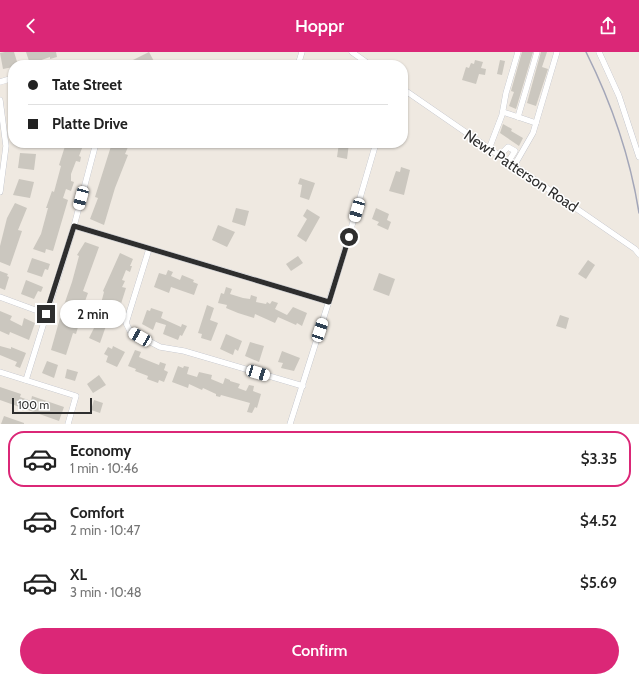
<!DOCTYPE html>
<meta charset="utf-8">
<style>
:root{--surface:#fff;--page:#f2f2f2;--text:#222;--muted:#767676;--line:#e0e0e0;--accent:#db2777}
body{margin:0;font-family:Cabin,sans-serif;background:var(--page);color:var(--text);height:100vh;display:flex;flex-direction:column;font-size:15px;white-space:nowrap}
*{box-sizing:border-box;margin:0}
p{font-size:13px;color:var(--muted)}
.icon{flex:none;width:22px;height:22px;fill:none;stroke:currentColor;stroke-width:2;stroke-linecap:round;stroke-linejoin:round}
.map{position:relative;height:372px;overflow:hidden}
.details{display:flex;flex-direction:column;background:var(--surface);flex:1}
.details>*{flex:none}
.guide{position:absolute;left:8px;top:8px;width:400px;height:88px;border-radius:16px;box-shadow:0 1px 3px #0004;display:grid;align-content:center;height:88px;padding:0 20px;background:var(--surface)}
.scale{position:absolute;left:12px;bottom:10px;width:80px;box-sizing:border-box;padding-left:4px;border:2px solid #2e2e2e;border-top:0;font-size:11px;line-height:14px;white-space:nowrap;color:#2e2e2e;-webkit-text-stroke:3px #fff;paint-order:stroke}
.end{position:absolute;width:18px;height:18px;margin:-9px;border:5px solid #2e2e2e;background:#fff;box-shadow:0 0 0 2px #fff}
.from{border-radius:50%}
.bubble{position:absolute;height:28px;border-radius:14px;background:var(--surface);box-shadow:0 1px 3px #0004;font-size:13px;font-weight:600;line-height:28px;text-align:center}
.car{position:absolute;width:12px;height:24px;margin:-12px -6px;border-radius:5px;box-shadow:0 0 3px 1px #0007;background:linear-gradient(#fff 24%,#345 0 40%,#fff 0 76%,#345 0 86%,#fff 0)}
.guide b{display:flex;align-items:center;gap:14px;height:38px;font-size:15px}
.guide b+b{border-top:1px solid var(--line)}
.guide i{width:10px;height:10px;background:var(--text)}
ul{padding:7px 0 0;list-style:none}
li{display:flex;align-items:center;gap:12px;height:56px;margin:0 8px 6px;padding:0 12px;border:2px solid transparent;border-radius:16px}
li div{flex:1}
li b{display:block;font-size:15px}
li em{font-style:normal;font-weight:600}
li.on{border-color:var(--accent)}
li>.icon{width:36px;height:36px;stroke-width:1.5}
.action{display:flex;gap:8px;margin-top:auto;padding:8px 20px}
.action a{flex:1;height:46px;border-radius:24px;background:var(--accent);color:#fff;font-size:16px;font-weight:600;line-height:46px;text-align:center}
header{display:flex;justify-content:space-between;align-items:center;height:52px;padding:0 20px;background:var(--accent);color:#fff;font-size:18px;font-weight:600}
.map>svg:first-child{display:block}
.building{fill:#cbc7bf}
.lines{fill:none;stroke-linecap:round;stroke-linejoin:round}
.minor-casing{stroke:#b4b7c1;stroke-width:6}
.minor{stroke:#fff;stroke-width:5.5}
.rail{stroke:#a3a6b8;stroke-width:1.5}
.route{stroke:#2e2e2e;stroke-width:5}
.labels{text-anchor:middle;stroke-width:3;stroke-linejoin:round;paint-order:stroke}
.street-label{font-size:15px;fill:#2e2e2e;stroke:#fff}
</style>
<header><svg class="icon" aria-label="back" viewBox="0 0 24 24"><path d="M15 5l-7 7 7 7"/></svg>Hoppr<svg class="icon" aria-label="share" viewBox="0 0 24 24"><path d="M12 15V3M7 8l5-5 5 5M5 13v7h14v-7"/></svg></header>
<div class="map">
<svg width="639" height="372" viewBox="0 0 639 372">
<rect width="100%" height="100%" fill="#efe9e1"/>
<g class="building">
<polygon points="5,0 14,0 18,13 13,13 13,15 3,17 0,1"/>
<polygon points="26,0 56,0 57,5 50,7 50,5 30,12"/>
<polygon points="149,0 156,13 136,13 133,8"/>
<polygon points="522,0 533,0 516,57 509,54 514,40 511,39"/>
<polygon points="541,0 547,0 542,15 548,17 536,54 527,51"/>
<polygon points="475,8 483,10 481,16 486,17 485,23 479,22 476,32 462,28 466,15 469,16 471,11 474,12"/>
<polygon points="500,8 505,9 502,23 497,22"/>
<polygon points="503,72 512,77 511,79 523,86 519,94 500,81"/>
<polygon points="66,91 84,91 79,104 81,105 80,110 76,109 71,122 71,129 74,130 71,139 66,137 63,146 68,148 53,199 46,197 45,201 33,197 41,182 48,156 46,156 52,139 54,140 61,114 59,113"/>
<polygon points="112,91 118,91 128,95 125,102 128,103 115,136 104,173 90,167 98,146 95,145"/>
<polygon points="339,91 349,91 347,107 337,105"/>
<polygon points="20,101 36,102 34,118 18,116"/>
<polygon points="401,115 410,118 404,143 389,139 396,119 400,120"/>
<polygon points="300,126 315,131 309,148 300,145 302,133 298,132"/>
<polygon points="19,127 34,130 30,146 13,143"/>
<polygon points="15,151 27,156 18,178 22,179 10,214 0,210 0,194 7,166"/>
<polygon points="236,156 249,159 245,174 232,170"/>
<polygon points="376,156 389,162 387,168 391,170 388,178 377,173 379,170 372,167"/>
<polygon points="307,157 320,165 306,190 297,184 307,167 303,164"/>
<polygon points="218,173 235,180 227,195 212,188"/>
<polygon points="85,190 99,195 83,239 88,241 76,274 78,275 76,282 73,281 66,303 51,298 60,266 65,268 70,255 64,253 72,230 79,204 77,203"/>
<polygon points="120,201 133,207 130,214 132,214 130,220 126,218 122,228 125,229 122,235 126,236 120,255 112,253 110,262 99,259 104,240 103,239"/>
<polygon points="298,204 303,211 291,219 286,212"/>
<polygon points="32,206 50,212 48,218 45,217 42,225 27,220"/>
<polygon points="588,208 595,213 586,227 578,222"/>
<polygon points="168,218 173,220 171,224 180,228 182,223 194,228 193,230 198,232 194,243 171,235 169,241 154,235 159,221 166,223"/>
<polygon points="0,219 8,222 7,224 9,225 5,238 0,236"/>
<polygon points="379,221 395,227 389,244 373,238"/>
<polygon points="26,228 43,235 41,240 38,239 34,247 21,242"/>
<polygon points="226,235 232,237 230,242 243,246 250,247 251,243 257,245 256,250 266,252 267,250 270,252 272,249 278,251 275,257 287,263 293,255 307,261 302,274 297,271 296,273 278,265 275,271 255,262 254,266 238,261 226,256 227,253 218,251 221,241 224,242"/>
<polygon points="207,253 214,256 210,268 218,271 211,289 201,286 202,282 198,281"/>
<polygon points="151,256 163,260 161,266 181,275 182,272 187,274 182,284 180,283 178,288 163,282 166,273 156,270 153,278 142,272 147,258 150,259"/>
<polygon points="0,259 12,264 10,268 22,274 24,266 35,271 29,288 10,280 9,283 0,279"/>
<polygon points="560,263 569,266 566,277 556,274"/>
<polygon points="97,270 106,274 100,291 89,286"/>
<polygon points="226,282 242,289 238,299 235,297 233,303 220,297"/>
<polygon points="250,290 264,294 259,310 245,304"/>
<polygon points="0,294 11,297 11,295 26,301 20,316 15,314 17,310 0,303"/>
<polygon points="113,294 125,300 117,315 106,310 108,304 104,302 108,295 112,297"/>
<polygon points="135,298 141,300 139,305 159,313 160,310 166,312 164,318 168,320 164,330 159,328 158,331 147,327 148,324 135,319 136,317 128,314"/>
<polygon points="282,299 300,306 294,319 281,316 283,311 278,310"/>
<polygon points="47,309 58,313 54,326 42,321"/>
<polygon points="178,314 183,316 184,314 189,315 187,322 197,325 199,320 212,323 211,327 223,332 225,326 230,328 230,329 240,332 238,336 246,339 249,333 254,334 253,339 261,342 257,356 255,355 252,361 247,360 250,351 221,343 220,345 216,344 216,342 203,336 202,338 189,332 188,336 172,330"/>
<polygon points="67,317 78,320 75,329 65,326"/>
<polygon points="99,323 106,333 93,341 87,332"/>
<polygon points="0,335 21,342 20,345 31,349 32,344 64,355 59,369 0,348"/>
<polygon points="94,348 103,351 100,361 91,358"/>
<polygon points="4,364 24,371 24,372 1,372"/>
</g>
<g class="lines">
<g class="minor-casing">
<g id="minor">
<polyline points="352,0 370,13"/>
<polyline points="599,0 619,44 639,105"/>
<polyline points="298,13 302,0"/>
<polyline points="0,30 13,26"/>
<polyline points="403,37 635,197 639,202"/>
<polyline points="0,48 6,94 0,140"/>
<polyline points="503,60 536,71"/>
<polyline points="518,65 537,0"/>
<polyline points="489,97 502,63 506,41 518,0"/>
<polyline points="499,104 508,95 515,99 508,110"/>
<polyline points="514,114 533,81 557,0"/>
<polyline points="74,174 329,250"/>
<polyline points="149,197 126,271 130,279 160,295 184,299 303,334"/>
<polyline points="0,245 46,262"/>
<polyline points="0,320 76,344 68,372"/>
<polyline points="26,328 74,174 96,91"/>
<polyline points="290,372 341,211 376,91"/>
</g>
</g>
<use href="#minor" class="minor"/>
<path class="rail" d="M586,0C612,52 630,104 639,161"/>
</g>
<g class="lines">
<polyline class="route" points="46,262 74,174 329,250 349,185"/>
</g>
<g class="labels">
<g class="street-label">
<text transform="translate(521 119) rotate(34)" y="5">Newt Patterson Road</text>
</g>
</g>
</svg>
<div class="scale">100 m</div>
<i class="end from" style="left:349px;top:185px"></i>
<i class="end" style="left:46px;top:262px"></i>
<div class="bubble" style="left:60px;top:248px;width:66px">2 min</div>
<i class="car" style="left:81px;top:146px;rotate:195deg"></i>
<i class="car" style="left:357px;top:158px;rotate:196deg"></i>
<i class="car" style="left:320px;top:278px;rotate:18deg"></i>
<i class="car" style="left:140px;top:285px;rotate:300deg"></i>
<i class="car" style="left:258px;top:321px;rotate:107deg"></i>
<div class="guide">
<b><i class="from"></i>Tate Street</b>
<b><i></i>Platte Drive</b>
</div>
</div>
<section class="details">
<ul>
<li class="on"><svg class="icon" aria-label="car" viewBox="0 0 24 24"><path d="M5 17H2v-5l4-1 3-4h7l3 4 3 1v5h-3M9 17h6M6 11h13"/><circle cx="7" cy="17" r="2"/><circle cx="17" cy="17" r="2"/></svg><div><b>Economy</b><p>1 min · 10:46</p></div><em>$3.35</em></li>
<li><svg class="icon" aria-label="car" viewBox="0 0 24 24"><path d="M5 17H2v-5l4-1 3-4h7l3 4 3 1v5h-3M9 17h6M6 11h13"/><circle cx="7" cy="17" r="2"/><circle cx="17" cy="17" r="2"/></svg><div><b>Comfort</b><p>2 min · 10:47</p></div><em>$4.52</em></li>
<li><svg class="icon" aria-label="car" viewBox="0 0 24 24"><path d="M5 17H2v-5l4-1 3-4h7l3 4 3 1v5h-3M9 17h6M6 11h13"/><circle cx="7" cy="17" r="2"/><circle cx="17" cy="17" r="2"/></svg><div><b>XL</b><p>3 min · 10:48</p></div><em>$5.69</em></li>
</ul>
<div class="action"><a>Confirm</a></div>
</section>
